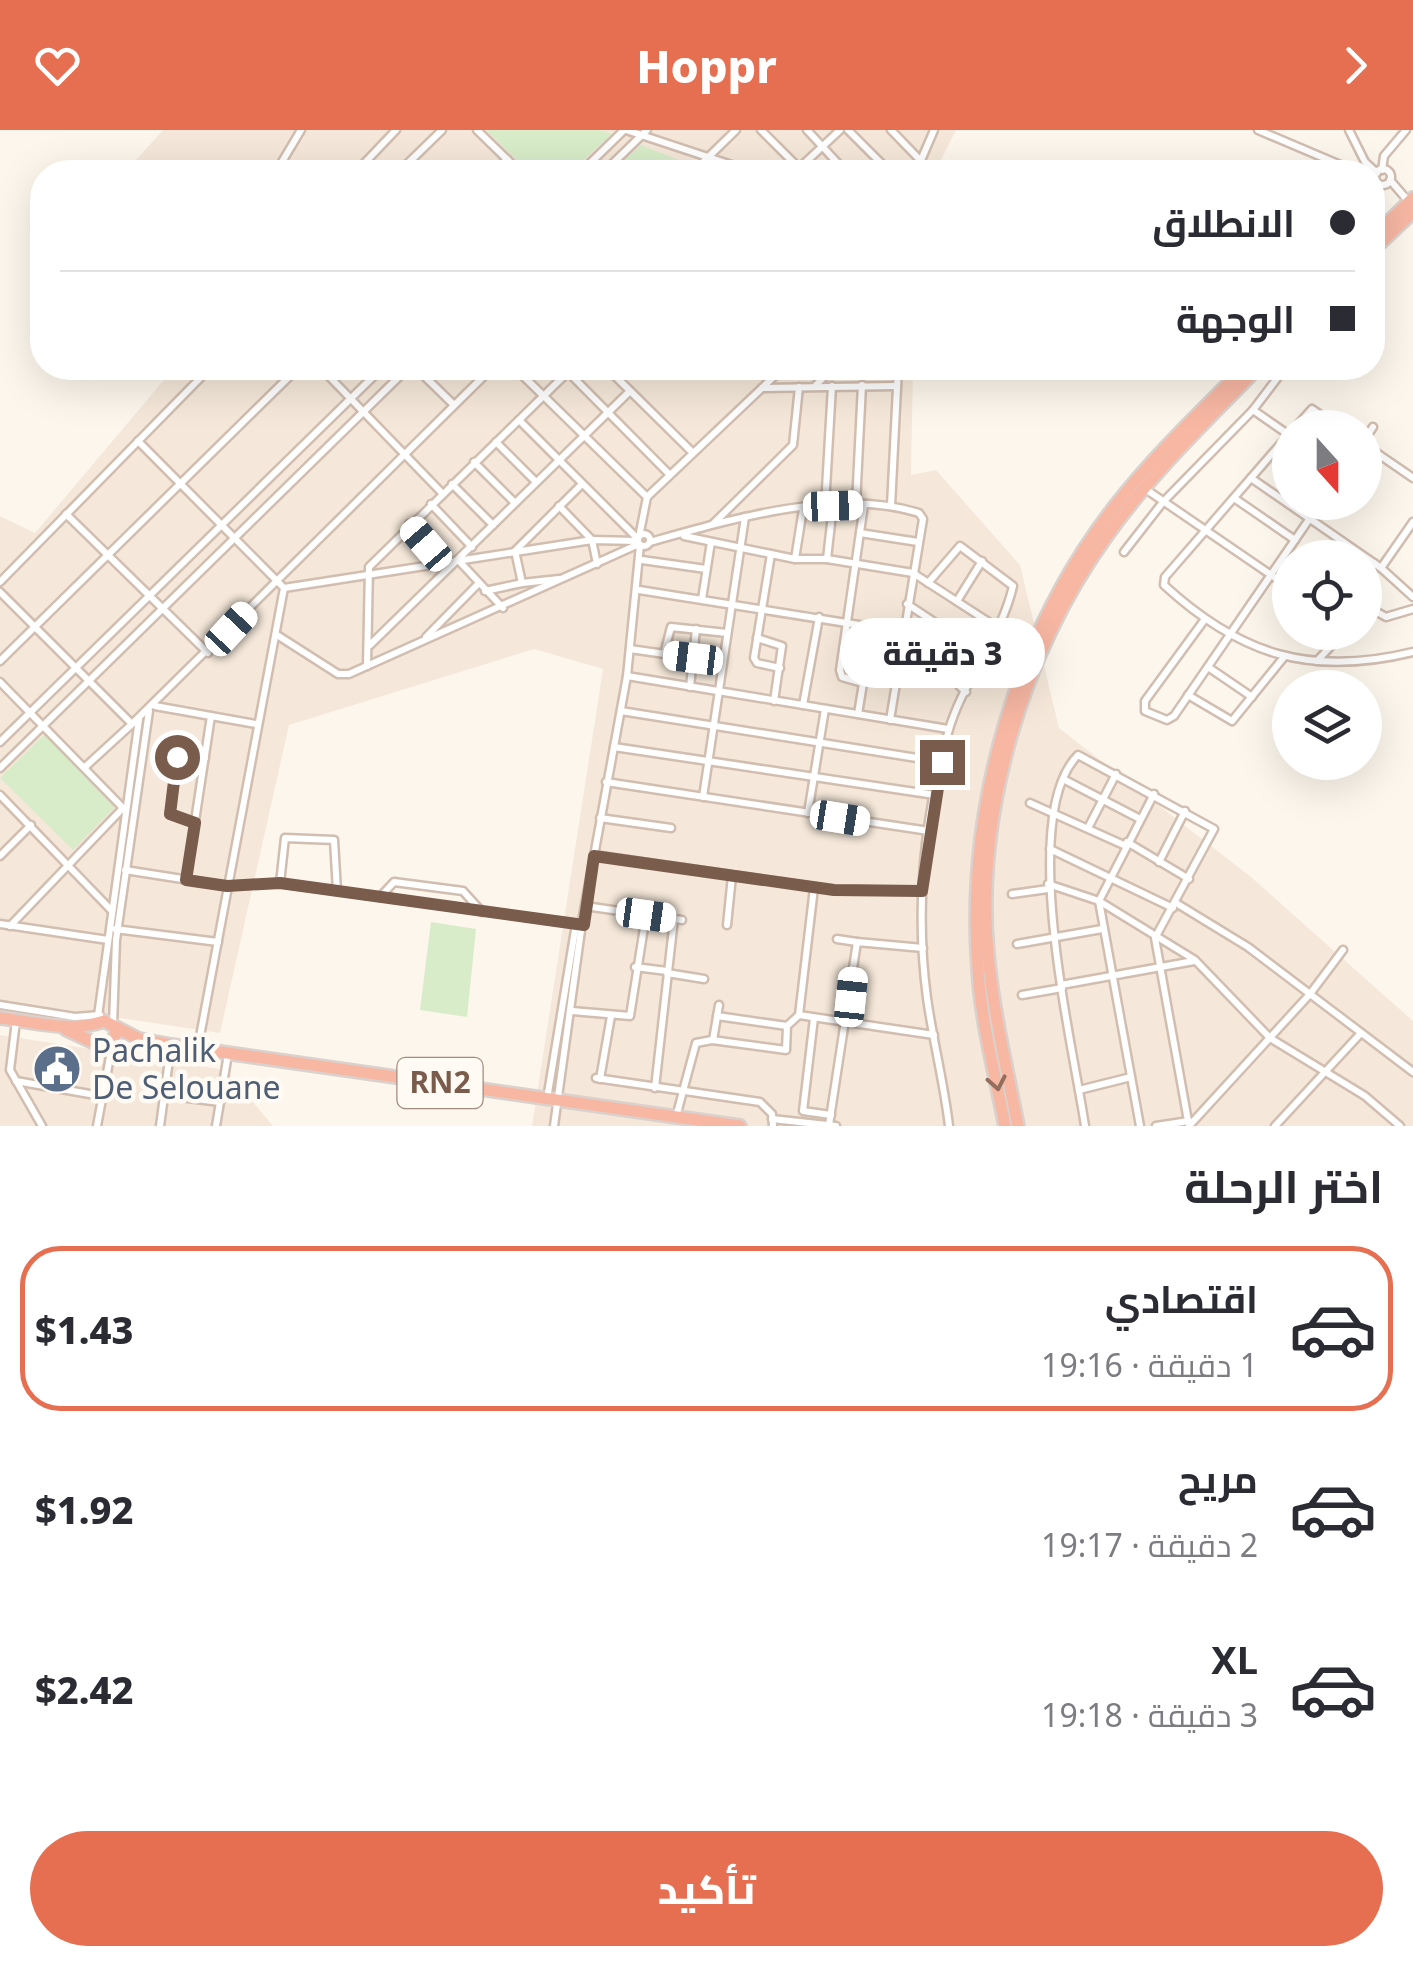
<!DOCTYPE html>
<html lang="ar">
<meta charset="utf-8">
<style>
:root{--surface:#fff;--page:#f2f2f3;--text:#2b2b33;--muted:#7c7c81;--line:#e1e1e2;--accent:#e76f51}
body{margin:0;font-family:"Noto Sans",Cairo,sans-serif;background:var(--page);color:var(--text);direction:rtl;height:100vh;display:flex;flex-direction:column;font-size:38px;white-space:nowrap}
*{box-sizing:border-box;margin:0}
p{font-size:32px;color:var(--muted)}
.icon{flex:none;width:55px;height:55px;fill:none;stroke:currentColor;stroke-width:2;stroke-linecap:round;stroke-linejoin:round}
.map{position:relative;height:996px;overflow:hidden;direction:ltr}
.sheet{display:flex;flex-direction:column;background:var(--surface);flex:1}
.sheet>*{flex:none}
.top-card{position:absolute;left:30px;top:30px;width:1355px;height:220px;border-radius:40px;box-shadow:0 10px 40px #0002;direction:rtl;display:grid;align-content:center;height:220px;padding:0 30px;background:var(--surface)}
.needle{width:65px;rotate:159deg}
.buttons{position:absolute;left:1272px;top:280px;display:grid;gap:20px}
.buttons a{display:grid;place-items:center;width:110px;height:110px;border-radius:50%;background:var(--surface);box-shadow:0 10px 40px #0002;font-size:50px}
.end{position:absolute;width:45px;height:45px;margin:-22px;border:12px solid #7a5c4d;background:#fff;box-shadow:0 0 0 5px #fff}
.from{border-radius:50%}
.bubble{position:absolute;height:70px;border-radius:35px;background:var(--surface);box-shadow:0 10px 40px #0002;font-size:32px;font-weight:800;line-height:70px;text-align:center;direction:rtl}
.car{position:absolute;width:30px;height:60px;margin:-30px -15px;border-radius:12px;box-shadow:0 0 8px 2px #0007;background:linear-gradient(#fff 24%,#345 0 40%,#fff 0 76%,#345 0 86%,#fff 0)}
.top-card b{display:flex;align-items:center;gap:35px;height:95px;font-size:38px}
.top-card b+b{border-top:2px solid var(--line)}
.top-card i{width:25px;height:25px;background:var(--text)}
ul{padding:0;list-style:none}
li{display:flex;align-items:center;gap:30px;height:165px;margin:0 20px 15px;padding:0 10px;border:5px solid transparent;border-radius:40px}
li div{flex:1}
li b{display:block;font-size:38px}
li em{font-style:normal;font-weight:800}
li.selected{border-color:var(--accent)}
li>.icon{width:90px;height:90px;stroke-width:1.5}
h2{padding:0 30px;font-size:45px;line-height:120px}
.action{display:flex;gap:20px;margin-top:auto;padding:20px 30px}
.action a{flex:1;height:115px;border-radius:60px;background:var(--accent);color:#fff;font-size:40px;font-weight:800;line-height:115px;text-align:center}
header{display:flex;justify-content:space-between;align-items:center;height:130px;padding:0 30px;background:var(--accent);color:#fff;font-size:45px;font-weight:800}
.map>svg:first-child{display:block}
.residential{fill:#f5e8da}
.green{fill:#d8ecc9}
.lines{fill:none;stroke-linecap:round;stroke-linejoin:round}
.street-casing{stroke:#d1beb0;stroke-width:11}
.highway-casing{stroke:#dad1cd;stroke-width:16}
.street{stroke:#fff;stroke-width:6}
.highway{stroke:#f7b7a3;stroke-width:11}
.oneway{stroke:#936e5e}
.route{stroke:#7a5c4d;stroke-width:12}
.labels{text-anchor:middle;stroke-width:9;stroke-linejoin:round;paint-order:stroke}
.shield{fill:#fffaf3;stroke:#a28b7f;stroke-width:2.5}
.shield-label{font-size:30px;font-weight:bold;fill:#7a5c4d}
.service-label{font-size:32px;fill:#4e5e75;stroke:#fffaf3;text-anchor:start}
</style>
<header><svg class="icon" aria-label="forward" viewBox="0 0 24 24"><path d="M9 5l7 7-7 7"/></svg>Hoppr<svg class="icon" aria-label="heart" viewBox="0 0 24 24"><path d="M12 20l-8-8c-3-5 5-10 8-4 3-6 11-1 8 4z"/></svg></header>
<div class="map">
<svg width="1413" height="996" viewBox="0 0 1413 996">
<rect width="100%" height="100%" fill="#fdf6ec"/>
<g class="residential">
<polygon points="163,0 956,0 935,42 126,41"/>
<polygon points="174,238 913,238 911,345 936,340 1020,435 1059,598 1251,747 1413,891 1413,996 532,996 603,539 534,519 289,595 220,903 0,870 0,386 35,403"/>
<polygon points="0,905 226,940 273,996 0,996"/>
</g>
<g class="green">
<polygon points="486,0 600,0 612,4 570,42 529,42"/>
<polygon points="641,15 689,34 680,42 611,42"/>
<polygon points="46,603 117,675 73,720 0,648"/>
<polygon points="431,792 476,799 467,887 420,880"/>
</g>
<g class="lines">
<g class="street-casing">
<g id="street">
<polyline points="477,0 520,42"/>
<polyline points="626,0 753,42"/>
<polyline points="761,0 799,38"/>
<polyline points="807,0 846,42"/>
<polyline points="848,0 890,42"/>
<polyline points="891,0 921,31"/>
<polyline points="1258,0 1357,42"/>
<polyline points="1349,0 1365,32 1377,43"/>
<circle cx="1383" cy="47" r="8"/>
<polyline points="1382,40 1384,26 1406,0"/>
<polyline points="276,42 301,0"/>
<polyline points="356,42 396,0"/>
<polyline points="399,42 442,0"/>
<polyline points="494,42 507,29"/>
<polyline points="581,42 624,0"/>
<polyline points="604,42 647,0"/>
<polyline points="693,42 736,0"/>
<polyline points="795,42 840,0"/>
<polyline points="916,42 934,0"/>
<polyline points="1390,50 1409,72"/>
<polyline points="321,238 441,362"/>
<polyline points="416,238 454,275"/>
<polyline points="515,238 647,367"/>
<polyline points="607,238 692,322"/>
<polyline points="1285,238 1253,280 1289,305"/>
<polyline points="568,242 669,344"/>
<polyline points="816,255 833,238"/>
<polyline points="762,258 897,256"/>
<polyline points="519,290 638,409"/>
<polyline points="1295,298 1312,279 1339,298"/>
<path d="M1290,303L1165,447L1164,455C1240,525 1311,547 1413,522"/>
<polyline points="1365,309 1373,297"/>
<polyline points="138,311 284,458 198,917"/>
<polyline points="496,312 536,352"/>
<polyline points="1365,315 1413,348"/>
<polyline points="474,332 515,373"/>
<polyline points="1251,348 1381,438 1413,467"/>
<polyline points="452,354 493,395"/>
<polyline points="1144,358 1290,458"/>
<polyline points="1234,368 1295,410"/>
<polyline points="431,374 472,417"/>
<polyline points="856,374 862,255"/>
<polyline points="559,376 592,410 597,434"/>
<polyline points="825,376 832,256"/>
<polyline points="891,376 898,238"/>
<polyline points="66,384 208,523"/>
<polyline points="714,393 793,315 799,257"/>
<polyline points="409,394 443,433"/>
<polyline points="860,403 918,412"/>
<circle cx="644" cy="410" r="6"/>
<polyline points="684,406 795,429 827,429 913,443 998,498"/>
<polyline points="639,407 647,367 783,238"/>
<path d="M650,412C728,390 837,357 919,383L923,389L890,590"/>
<polyline points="1124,422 1163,372 1253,280"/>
<polyline points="771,424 754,528 757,533 780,538"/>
<polyline points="795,429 803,379"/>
<polyline points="827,429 833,376"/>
<polyline points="642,430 706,439"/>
<polyline points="460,432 503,478"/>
<polyline points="1381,438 1413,392"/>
<polyline points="1365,448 1374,433"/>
<polyline points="559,449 522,453 515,421 581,355"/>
<polyline points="0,452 210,238"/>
<path d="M928,453L960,416L1013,456C1001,509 962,551 948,603C924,689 915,779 927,868C933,911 944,953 949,996"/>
<polyline points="284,458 592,410 638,411"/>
<polyline points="639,460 903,502 966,562"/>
<polyline points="485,461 522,453"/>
<polyline points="0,462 132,594 85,637"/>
<polyline points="1365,463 1370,478 1386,487 1413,479"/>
<polyline points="702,469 711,412"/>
<polyline points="957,471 982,431"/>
<polyline points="907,474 986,526"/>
<polyline points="1205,489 1145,571 1145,581 1167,590 1174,586 1321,372"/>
<polyline points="277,505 338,544 349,544 639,414"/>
<polyline points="426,507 478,454"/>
<polyline points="757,508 782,516 774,571"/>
<polyline points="370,515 630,261"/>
<polyline points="630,519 693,528"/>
<polyline points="844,521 867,529 858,584"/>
<polyline points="664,524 671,497 727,503"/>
<polyline points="0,531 298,238"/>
<polyline points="1317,531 1344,502"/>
<polyline points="367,536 369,437 572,238"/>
<polyline points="1208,537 1252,567"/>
<polyline points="627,546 948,599"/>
<polyline points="0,552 123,678 10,796"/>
<polyline points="863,553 842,547 840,540 864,375"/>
<polyline points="690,557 696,499"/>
<polyline points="1188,565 1232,591 1284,527"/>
<polyline points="803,575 819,487"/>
<polyline points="155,576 256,594"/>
<polyline points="621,581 942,632"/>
<polyline points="132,594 492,238"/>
<polyline points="0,612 382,238"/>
<polyline points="614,617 935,665"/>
<polyline points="0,638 408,238"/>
<polyline points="1065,650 1140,689"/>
<polyline points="606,652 929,701"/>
<polyline points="0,665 112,781"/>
<polyline points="703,667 745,387"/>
<polyline points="1030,673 1126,716"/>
<polyline points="808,683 825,579"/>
<polyline points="600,688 671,698"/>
<polyline points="195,693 170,684 177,627 205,628"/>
<polyline points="1088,698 1116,644"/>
<polyline points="1127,712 1189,749"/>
<polyline points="1050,719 1173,778"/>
<polyline points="594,725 834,760 921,761"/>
<polyline points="0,726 31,695"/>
<polyline points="1159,732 1185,681"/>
<polyline points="125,740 227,756 280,753"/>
<polyline points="186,750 211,586"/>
<polyline points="1048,754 1099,771 1195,830 1270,908 1365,966 1400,996"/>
<polyline points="814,758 799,885 934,905"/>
<polyline points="337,761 334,710 285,708 280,753 584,795"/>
<polyline points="1012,764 1048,759"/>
<polyline points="380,767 394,752 463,761 482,782"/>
<polyline points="1176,773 1248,817 1413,942"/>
<polyline points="585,776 682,790"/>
<polyline points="0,794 108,810"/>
<polyline points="727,795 732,746"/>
<polyline points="115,799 218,812"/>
<polyline points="837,809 857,812"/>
<polyline points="1017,814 1102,799"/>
<polyline points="635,837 667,841"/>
<polyline points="667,843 704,849"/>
<polyline points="1061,855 1194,831"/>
<polyline points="1022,865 1062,858"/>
<polyline points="0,875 75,887 100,885"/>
<polyline points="572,881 630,886 646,785"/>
<polyline points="717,886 787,896"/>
<polyline points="814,888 803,981 831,985"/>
<polyline points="16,891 10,940 42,996"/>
<polyline points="97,893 139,589"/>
<polyline points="113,895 116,810 149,581"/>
<polyline points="713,910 719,875"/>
<polyline points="596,948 760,972 772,984 773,996"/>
<polyline points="600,949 611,886"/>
<polyline points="16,951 101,966"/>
<polyline points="655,958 674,789"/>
<polyline points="1079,960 1131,947"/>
<polyline points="164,965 220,972"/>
<polyline points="547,969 576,794"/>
<polyline points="676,987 696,913 712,910 786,920 787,896 799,885"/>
<polyline points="772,989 836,996"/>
<polyline points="829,995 857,812 923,818"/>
<polyline points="97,996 112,916"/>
<polyline points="160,996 171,915"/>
<polyline points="216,996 228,924"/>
<polyline points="554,996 583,786 627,546 640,415"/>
<path d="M1085,996C1073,915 1017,686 1078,625L1214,699L1155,808L1188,991"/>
<polyline points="1140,996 1099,771 1154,664"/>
<polyline points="1156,996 1189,991"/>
<polyline points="1189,996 1310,864 1343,820"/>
<polyline points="1275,996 1361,903"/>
</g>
</g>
<g class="highway-casing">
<g id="highway">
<polyline points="1372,108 1413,68"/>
<polyline points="1372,121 1413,82"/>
<path d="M0,888C36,892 70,903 104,891L139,909L171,915L740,996"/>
<polyline points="65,899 103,917 114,912 116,900"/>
<path d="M1005,996C995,944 981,892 978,839C966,679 1015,504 1115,376C1153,327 1200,282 1244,238"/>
<path d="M1018,996C1007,939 993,881 988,824C975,682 1023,523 1106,407C1150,345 1205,292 1258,238"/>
</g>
</g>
<use href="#street" class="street"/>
<use href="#highway" class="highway"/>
</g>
<defs><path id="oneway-chevron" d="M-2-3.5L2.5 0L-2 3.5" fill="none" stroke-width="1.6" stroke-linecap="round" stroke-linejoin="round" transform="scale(2.5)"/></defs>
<use class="oneway" href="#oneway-chevron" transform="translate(997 953) rotate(79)"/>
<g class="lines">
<polyline class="route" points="177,627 170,684 195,693 186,750 227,756 280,753 584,795 594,726 834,760 922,761 942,632"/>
</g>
<defs>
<g id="civic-disc" transform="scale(2.5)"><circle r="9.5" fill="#5c6f8a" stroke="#fffaf3"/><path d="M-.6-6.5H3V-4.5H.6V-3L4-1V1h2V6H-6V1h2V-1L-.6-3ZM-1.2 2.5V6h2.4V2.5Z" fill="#fff"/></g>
</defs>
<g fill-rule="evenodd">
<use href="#civic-disc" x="57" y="939"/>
</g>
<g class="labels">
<rect class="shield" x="397.5" y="928" width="85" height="50" rx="8"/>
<g class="shield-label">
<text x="440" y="963">RN2</text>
</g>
<g class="service-label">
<text x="92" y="932">Pachalik<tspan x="92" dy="37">De Selouane</tspan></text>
</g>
</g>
</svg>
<div class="buttons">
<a><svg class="needle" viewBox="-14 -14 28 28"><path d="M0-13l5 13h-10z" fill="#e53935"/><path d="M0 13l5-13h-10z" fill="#7c7c81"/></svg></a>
<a><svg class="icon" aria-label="locate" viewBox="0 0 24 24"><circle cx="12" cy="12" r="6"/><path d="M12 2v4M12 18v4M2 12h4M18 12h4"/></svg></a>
<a><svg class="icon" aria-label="layers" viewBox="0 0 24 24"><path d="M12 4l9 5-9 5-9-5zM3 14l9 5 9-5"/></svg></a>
</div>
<i class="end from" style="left:177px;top:627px"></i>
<i class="end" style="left:942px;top:632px"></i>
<div class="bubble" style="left:840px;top:488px;width:205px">3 دقيقة</div>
<i class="car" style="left:833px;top:376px;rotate:88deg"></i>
<i class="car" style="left:426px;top:414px;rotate:319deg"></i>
<i class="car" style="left:231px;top:499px;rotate:43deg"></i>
<i class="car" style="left:693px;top:528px;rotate:277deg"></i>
<i class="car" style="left:840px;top:688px;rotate:99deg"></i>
<i class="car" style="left:646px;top:785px;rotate:98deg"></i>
<i class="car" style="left:851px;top:867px;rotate:6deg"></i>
<div class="top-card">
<b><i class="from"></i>الانطلاق</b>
<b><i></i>الوجهة</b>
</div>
</div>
<section class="sheet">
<h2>اختر الرحلة</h2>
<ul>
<li class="selected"><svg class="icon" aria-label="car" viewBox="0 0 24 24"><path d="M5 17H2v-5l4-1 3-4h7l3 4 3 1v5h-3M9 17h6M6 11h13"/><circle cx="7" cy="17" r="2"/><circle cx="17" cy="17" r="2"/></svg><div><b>اقتصادي</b><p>1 دقيقة · 19:16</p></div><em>$1.43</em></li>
<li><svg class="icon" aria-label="car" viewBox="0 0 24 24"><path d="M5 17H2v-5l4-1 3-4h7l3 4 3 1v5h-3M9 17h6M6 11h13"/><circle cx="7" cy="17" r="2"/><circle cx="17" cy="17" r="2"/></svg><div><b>مريح</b><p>2 دقيقة · 19:17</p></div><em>$1.92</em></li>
<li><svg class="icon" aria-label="car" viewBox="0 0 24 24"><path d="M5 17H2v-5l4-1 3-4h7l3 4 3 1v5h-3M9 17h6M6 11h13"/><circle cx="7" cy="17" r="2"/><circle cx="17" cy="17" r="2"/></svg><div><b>XL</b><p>3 دقيقة · 19:18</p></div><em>$2.42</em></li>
</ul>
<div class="action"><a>تأكيد</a></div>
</section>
